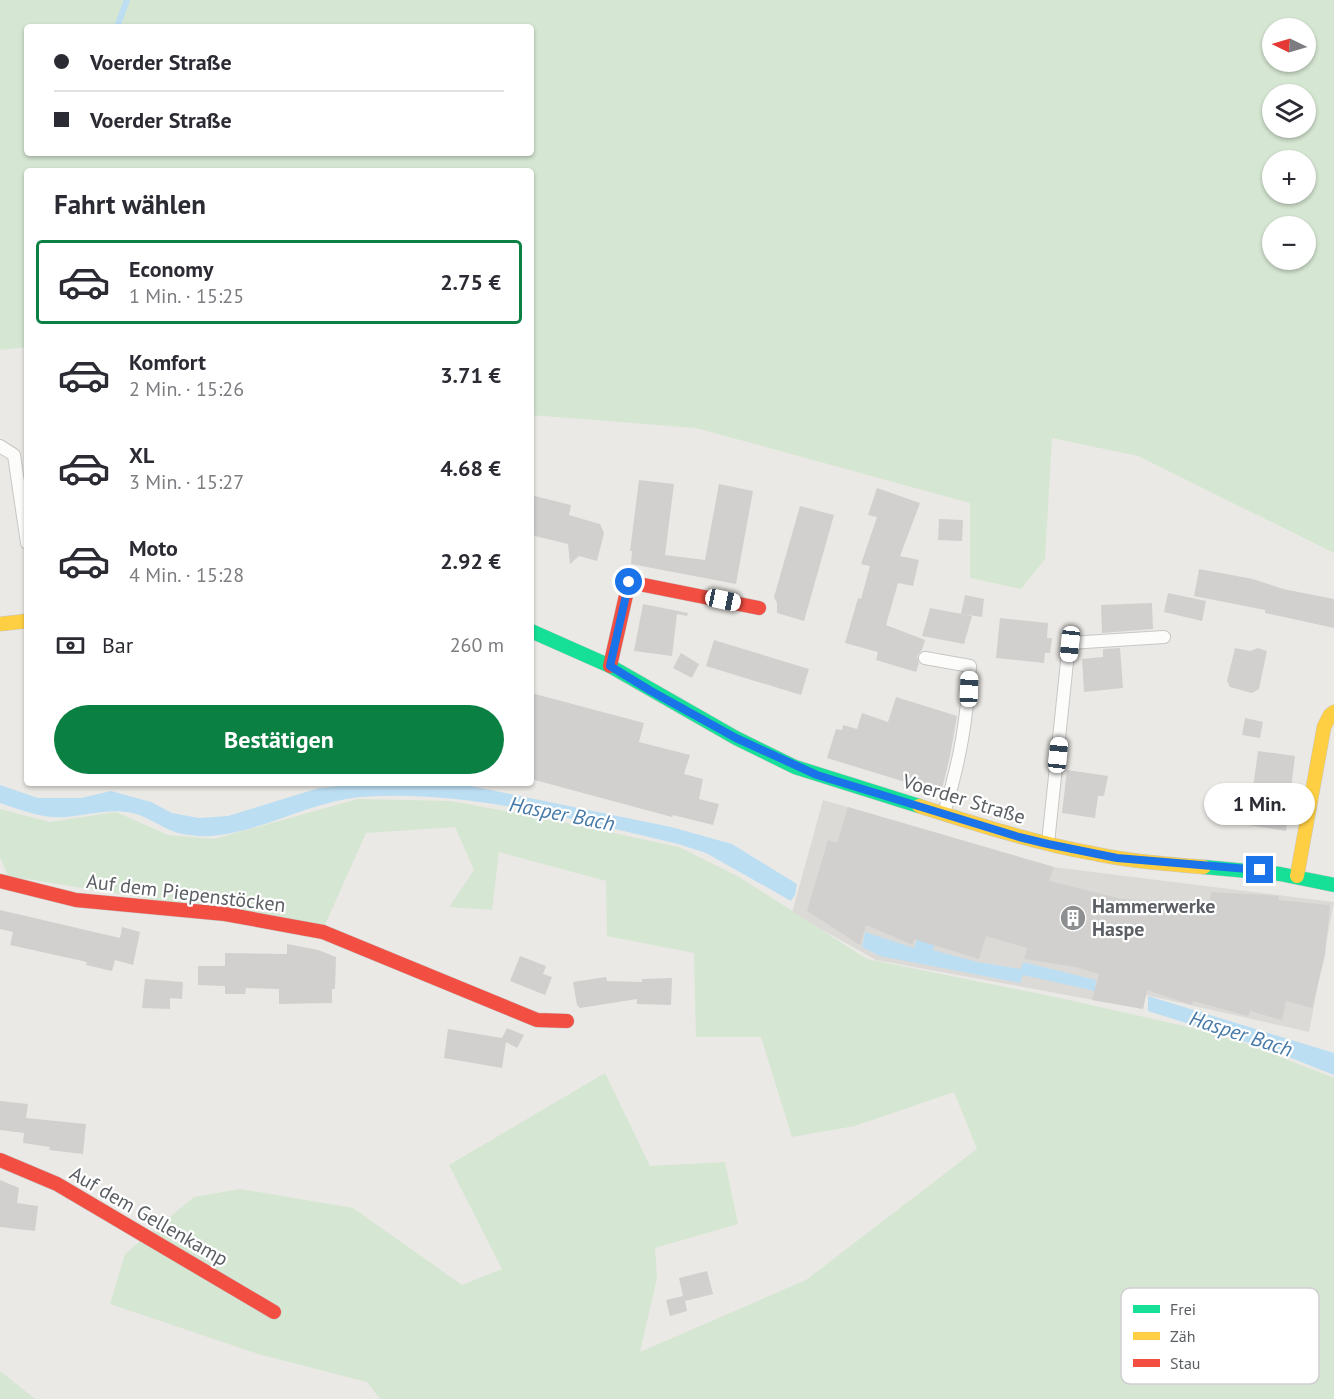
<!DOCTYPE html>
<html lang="de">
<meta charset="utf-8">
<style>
:root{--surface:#fff;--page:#f2f2f3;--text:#2b2b33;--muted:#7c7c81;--line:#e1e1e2;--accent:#0b8043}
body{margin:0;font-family:"PT Sans",sans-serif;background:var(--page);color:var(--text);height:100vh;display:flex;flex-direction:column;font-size:22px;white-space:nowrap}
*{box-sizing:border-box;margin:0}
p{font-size:20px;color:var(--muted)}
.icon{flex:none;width:33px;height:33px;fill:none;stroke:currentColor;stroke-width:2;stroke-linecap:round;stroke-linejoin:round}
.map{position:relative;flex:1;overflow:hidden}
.details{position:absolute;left:24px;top:168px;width:510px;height:618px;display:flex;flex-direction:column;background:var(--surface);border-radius:6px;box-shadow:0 2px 4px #0004}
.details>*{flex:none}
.top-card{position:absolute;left:24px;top:24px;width:510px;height:132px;border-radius:6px;box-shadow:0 2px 4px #0004;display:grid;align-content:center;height:132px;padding:0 30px;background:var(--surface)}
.needle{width:39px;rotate:275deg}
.controls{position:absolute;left:1262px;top:18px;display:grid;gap:12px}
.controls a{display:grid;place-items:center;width:54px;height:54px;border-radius:50%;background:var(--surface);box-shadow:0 2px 4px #0004;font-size:30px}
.end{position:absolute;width:27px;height:27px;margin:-14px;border:8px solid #1a73e8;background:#fff;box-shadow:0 0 0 3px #fff}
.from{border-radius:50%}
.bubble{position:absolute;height:42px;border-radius:21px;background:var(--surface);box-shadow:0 2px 4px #0004;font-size:20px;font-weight:700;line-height:42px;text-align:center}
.car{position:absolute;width:18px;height:36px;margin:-18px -9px;border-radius:8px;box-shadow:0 0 4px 2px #0007;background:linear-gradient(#fff 24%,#345 0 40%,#fff 0 76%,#345 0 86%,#fff 0)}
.top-card b{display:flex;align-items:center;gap:21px;height:57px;font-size:22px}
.top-card b+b{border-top:2px solid var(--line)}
.top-card i{width:15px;height:15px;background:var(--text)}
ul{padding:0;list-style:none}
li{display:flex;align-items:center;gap:18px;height:84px;margin:0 12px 9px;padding:0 18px;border:3px solid transparent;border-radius:6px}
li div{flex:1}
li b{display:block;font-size:22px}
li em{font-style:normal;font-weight:700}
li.selected{border-color:var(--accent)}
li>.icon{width:54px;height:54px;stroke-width:1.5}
h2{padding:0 30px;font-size:27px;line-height:72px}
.pay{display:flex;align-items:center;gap:15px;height:66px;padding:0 30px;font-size:22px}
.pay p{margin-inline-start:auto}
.button{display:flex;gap:12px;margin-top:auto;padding:12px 30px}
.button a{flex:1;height:69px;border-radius:36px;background:var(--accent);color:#fff;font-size:24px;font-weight:700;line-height:69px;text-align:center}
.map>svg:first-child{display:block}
.industrial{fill:#dcdad7}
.green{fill:#d5e6d2;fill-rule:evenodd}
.water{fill:#bcdef2}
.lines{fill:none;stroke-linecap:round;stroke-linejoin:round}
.stream{stroke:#bcdef2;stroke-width:6}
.building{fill:#d1d0ce}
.lane-casing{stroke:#c7c7c6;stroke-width:14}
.fast-casing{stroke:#c6c6c6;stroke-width:15}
.slow-casing{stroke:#c6c6c6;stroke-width:15}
.jam-casing{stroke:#c6c6c6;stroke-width:15}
.lane{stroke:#fcfcfb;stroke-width:12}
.fast{stroke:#16e098;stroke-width:14}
.slow{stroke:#ffcf43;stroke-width:14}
.jam{stroke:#f24e42;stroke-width:14}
.route{stroke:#1a73e8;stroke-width:8}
.labels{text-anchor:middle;stroke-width:4.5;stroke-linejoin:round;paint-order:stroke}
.street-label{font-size:20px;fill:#5b5f63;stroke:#fff}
.poi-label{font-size:20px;font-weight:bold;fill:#5b5f63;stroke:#fff;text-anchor:start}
.water-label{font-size:21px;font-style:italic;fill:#477aa8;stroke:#fff}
.key{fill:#fff;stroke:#cecfd0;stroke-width:1.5}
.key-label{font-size:16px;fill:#5b5f63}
</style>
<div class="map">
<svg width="1334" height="1399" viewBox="0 0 1334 1399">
<rect width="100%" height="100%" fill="#ebe9e5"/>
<polygon class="industrial" points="823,800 1053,867 1334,902 1309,1032 1146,995 1143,1009 876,960 792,913"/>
<g class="green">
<path d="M0,0H1334V553L1138,456L1052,438L1045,559L1021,589L970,578V503L696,428L531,415V171H27V347L0,350ZM27,27H531V153H27ZM1272,28H1305V62H1272ZM1272,94H1305V128H1272ZM1272,160H1305V194H1272ZM1272,226H1305V260H1272Z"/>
<polygon points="358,799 451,801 553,820 679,847 739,877 867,959 1060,998 1224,1035 1334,1078 1334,1399 380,1399 367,1382 258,1354 110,1304 125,1254 194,1197 240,1189 353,1208 462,1285 502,1269 449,1165 605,1073 650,1166 725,1162 738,1224 655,1248 657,1278 640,1352 806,1280 977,1149 954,1092 855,1126 792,1137 761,1037 696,1037 694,953 607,936 606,881 499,852 492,910 449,907 474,870 455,827 366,833 324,927 8,876 0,857 0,809 50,822 116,812 168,835 214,839"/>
<polygon points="0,1371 35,1399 0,1399"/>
</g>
<g class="water">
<path d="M368,783L461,784L671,827L732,844L797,884L795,895L791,901L706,853L678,844C576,820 466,789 360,797C309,802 262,832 211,836C201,837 184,835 175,832C161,827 148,817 133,813C110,808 89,815 66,817C43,819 21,810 0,803V785L38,798H81L111,791L151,802L172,813L199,818L228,816L319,788Z"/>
<polygon points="920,930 937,933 933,950 977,962 1021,969 1023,962 1096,980 1095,991 1023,975 1020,983 880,956 862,947 865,932 914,948"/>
<polygon points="1148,996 1334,1053 1334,1075 1271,1050 1148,1011"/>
</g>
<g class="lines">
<polyline class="stream" points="117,27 127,0"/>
</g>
<g class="building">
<polygon points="639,480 674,484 665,555 705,560 719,484 753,491 736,584 631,564 632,551 630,551"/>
<polygon points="877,488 920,503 900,556 919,560 913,586 898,583 886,625 925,640 922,650 917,656 919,663 916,672 876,660 878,652 845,643 858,598 861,599 870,566 861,564 877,517 868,515"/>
<polygon points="531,495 571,505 569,515 600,524 604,533 597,561 579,556 570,564 568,544 531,535"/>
<polygon points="800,506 834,515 804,621 777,613 777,603 774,597"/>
<polygon points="939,519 963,520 962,541 938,540"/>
<polygon points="1199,569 1253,579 1283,589 1334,599 1334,628 1265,613 1265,610 1194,596"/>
<polygon points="1168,593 1206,601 1202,621 1164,612"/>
<polygon points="965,595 984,599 982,617 961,614"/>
<polygon points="1152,603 1153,629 1102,633 1101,605"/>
<polygon points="643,604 688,613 687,616 677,614 672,656 634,651"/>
<polygon points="930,608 972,616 964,644 922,636"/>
<polygon points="1000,618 1048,623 1047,638 1052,638 1050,653 1045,653 1044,663 996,658"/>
<polygon points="714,640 809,669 801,695 706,666"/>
<polygon points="1120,648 1123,688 1084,692 1082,659 1103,657 1103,649"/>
<polygon points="1235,648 1250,651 1258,648 1267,651 1259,689 1252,693 1230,687 1227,681"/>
<polygon points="681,653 699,664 692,678 673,668"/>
<polygon points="531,693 644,723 639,742 690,755 684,774 703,779 699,799 719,804 713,825 673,815 672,817 531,779"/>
<polygon points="896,697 957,716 950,756 941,793 827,758 836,729 842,730 843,725 857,729 862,713 888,722"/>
<polygon points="1245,718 1263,722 1260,738 1242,735"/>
<polygon points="1258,751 1295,756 1286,831 1248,825"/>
<polygon points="1067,770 1108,776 1104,796 1098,796 1095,818 1062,813"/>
<polygon points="848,807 1054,867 1049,881 1122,899 1208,905 1212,892 1279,896 1278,900 1330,905 1325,955 1312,1008 1286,1001 1282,1020 1250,1011 1248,1016 1193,1001 1192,1005 1147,990 1143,1009 1092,1000 1099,974 1076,967 1024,959 1027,948 986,936 979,959 914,939 913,945 866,925 860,945 807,911 828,840 837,843"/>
<polygon points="0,910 120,938 122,927 140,932 133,965 115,960 112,971 86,965 87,962 10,945 13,932 0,929"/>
<polygon points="287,944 318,950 336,957 335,989 332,989 332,1003 279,1004 279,989 246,988 245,994 225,994 225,986 198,985 198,966 225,966 225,953 287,954"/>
<polygon points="520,956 546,966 543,974 552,977 545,995 510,981"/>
<polygon points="606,977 607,981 642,982 642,979 672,978 671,1005 637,1004 637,999 580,1008 577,1005 573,982"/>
<polygon points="145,979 183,982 182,999 170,998 170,1009 142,1008"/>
<polygon points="507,1028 524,1035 517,1048 506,1042 502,1068 444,1058 448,1029 502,1038"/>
<polygon points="0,1101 28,1104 26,1118 86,1124 83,1154 49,1150 50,1147 23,1143 24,1133 0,1130"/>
<polygon points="0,1180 19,1188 17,1203 38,1206 35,1231 0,1227"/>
<polygon points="707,1271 713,1294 685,1301 687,1311 670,1316 666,1300 683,1296 679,1278"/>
</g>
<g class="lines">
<g class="lane-casing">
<g id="lane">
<polyline points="0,446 14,455 27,543"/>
<path d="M925,658L970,666C967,720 960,761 944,813"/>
<polyline points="1048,843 1069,643 1164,637"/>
</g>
</g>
<g class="fast-casing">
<g id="fast">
<polyline points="531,631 610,666 736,738 795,767 919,806"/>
<polyline points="1204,867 1280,874 1334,885"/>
</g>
</g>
<g class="slow-casing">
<g id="slow">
<polyline points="0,624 27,621"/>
<path d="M919,806C976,824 1032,842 1091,853C1128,861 1166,864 1204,867"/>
<polyline points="1297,876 1324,727 1330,715 1334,712"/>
</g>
</g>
<g class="jam-casing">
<g id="jam">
<polyline points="610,666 629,582 759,608"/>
<polyline points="0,881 76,900 225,914 323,932 537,1020 567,1021"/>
<polyline points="0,1160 57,1184 274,1312"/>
</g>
</g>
<use href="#lane" class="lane"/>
<use href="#fast" class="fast"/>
<use href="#slow" class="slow"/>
<use href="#jam" class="jam"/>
</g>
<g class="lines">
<polyline class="route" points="629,582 610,666 651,691 736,738 817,775 1019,837 1048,844 1117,858 1260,870"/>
</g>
<defs>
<g id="building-disc" transform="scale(1.35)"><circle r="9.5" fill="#8d8f90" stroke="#fff"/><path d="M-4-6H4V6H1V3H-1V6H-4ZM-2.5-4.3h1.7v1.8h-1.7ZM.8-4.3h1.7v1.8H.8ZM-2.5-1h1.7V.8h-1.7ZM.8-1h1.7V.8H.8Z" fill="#fff"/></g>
</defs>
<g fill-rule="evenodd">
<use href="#building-disc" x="1073" y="918"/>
</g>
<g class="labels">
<g class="street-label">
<text transform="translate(964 799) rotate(17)" y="7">Voerder Straße</text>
<text transform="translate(186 893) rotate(7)" y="7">Auf dem Piepenstöcken</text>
<text transform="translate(149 1216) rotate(30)" y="7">Auf dem Gellenkamp</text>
</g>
<g class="poi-label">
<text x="1092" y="913">Hammerwerke<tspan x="1092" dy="23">Haspe</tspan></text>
</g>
<g class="water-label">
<text transform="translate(562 814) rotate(11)" y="7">Hasper Bach</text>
<text transform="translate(1241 1034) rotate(18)" y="7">Hasper Bach</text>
</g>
</g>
<rect x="1121" y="1288" width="198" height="96" rx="9" class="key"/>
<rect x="1133" y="1305" width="27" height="8" fill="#16e098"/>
<rect x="1133" y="1332" width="27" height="8" fill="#ffcf43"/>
<rect x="1133" y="1359" width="27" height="8" fill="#f24e42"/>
<g class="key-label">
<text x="1170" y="1315">Frei</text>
<text x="1170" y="1342">Zäh</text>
<text x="1170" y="1369">Stau</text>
</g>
</svg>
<div class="controls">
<a><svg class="needle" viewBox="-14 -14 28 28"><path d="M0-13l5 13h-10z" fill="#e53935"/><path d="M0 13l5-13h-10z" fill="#7c7c81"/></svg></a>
<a><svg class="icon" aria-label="layers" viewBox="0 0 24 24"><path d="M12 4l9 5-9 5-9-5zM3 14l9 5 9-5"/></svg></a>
<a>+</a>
<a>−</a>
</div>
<i class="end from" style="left:629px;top:582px"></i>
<i class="end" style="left:1260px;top:870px"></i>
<div class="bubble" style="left:1204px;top:783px;width:111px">1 Min.</div>
<i class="car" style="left:723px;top:600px;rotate:102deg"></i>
<i class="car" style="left:1070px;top:644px;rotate:186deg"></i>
<i class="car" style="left:969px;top:689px;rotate:2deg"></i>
<i class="car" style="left:1058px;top:755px;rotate:6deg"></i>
<div class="top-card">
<b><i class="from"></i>Voerder Straße</b>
<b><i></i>Voerder Straße</b>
</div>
<section class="details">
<h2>Fahrt wählen</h2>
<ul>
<li class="selected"><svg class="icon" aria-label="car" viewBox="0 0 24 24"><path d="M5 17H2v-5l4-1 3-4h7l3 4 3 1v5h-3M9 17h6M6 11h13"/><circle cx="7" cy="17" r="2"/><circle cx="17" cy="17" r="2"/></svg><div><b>Economy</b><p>1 Min. · 15:25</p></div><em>2.75 €</em></li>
<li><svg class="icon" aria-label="car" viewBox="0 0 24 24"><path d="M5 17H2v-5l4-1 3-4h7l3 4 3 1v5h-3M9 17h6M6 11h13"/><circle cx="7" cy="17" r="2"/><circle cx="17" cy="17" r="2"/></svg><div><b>Komfort</b><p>2 Min. · 15:26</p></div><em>3.71 €</em></li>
<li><svg class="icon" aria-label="car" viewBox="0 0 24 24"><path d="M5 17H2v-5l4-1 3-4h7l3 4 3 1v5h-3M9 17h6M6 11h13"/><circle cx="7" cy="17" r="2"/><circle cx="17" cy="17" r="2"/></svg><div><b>XL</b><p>3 Min. · 15:27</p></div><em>4.68 €</em></li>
<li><svg class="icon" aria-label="car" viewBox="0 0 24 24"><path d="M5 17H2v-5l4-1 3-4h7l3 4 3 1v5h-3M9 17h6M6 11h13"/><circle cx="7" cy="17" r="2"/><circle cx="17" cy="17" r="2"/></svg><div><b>Moto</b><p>4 Min. · 15:28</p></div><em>2.92 €</em></li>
</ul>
<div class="pay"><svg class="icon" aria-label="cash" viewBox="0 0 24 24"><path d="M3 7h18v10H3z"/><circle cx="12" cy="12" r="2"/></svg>Bar<p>260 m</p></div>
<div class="button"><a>Bestätigen</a></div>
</section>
</div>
